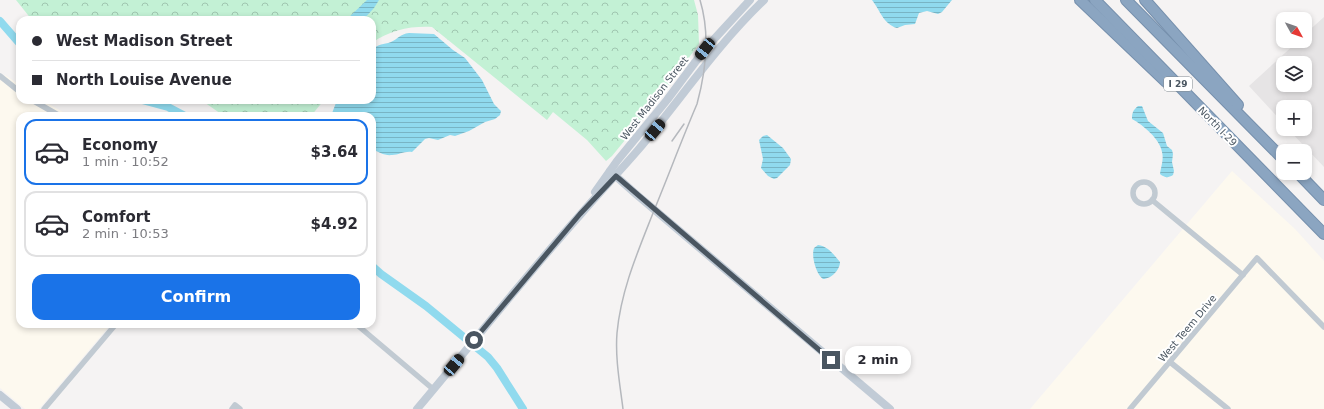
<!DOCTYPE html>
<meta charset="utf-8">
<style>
:root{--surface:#fff;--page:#f2f2f3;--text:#2b2b33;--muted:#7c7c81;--line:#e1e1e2;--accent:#1a73e8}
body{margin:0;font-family:"DejaVu Sans",sans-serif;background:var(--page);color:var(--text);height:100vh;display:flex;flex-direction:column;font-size:15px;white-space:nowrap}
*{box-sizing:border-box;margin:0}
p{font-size:13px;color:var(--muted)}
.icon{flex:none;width:22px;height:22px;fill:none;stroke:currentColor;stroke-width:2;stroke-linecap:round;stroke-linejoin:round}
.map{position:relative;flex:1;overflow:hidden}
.details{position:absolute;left:16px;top:112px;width:360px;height:216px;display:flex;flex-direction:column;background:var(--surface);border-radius:12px;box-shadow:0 2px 6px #0003}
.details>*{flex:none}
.hud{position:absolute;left:16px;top:16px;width:360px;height:88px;border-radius:12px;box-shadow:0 2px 6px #0003;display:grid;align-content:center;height:88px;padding:0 16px;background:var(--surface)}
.needle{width:26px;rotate:130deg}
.tools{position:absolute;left:1276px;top:12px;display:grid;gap:8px}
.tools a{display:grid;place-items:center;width:36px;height:36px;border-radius:8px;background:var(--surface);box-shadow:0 2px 6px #0003;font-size:20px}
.end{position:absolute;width:18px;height:18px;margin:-9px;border:5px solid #4a5661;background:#fff;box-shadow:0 0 0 2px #fff}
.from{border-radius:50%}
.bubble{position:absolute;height:28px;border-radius:12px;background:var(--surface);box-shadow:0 2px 6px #0003;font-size:13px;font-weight:600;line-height:28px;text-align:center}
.car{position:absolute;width:12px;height:24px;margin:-12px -6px;border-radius:5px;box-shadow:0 0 3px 1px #0007;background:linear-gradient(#222 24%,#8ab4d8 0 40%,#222 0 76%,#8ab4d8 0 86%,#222 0)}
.hud b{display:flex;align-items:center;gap:14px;height:38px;font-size:15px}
.hud b+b{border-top:1px solid var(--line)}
.hud i{width:10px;height:10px;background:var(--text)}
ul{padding:7px 0 0;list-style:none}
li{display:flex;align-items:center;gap:12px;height:66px;margin:0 8px 6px;padding:0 8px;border:2px solid var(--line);border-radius:12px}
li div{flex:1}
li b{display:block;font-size:15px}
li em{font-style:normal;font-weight:600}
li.on{border-color:var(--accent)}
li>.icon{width:36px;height:36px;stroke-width:1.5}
.action{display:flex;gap:8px;margin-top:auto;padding:8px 16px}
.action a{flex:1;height:46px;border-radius:12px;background:var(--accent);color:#fff;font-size:16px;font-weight:600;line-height:46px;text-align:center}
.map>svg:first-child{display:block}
.commercial{fill:#fdf9ef}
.education{fill:#e6e4e5;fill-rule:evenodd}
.forest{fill:url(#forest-crowns)}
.water{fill:url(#water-rules)}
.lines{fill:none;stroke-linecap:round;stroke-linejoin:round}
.river{stroke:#90daee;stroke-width:8}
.highway-casing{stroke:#7690ad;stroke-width:12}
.street{stroke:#c1cad2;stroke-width:5.5}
.secondary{stroke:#c1cbd6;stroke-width:8}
.highway{stroke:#8ba5c1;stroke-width:10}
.rail{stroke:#b5b8bd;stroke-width:1.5}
.route{stroke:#4a5661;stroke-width:5}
.labels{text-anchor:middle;stroke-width:4;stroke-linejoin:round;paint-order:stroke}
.shield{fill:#fff;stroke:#808990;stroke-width:1}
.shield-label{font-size:9px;font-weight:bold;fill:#4a5661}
.street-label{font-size:10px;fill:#4a5661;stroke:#fff}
</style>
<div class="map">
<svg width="1324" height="409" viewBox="0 0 1324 409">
<defs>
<pattern id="forest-crowns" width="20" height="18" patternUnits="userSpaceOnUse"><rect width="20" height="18" fill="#c3f1d5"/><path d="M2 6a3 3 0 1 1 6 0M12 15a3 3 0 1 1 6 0" fill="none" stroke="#a0c6b0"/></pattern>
<pattern id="water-rules" width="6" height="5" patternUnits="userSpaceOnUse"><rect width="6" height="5" fill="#90daee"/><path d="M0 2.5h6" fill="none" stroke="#78b4c4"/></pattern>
</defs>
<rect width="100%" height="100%" fill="#f5f3f3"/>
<g class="commercial">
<polygon points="5,75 20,85 20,100 42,100 70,116 20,116 20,324 111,324 39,409 25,409 0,388 0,81"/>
<polygon points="1232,171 1295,229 1324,261 1324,409 1030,409"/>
</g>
<path class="education" d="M1324,17V167L1288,129H1305V107H1283V123L1249,86L1298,41H1305V34ZM1283,63H1305V85H1283Z"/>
<g class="forest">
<path d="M16,0H694L698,15L699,44L652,107L612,156L606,161L587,140L553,112L547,120L432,27C410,26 390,30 372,43V20H32Z"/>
<polygon points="201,100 324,100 311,116 224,116"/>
</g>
<g class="water">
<polygon points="367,0 379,0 374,8 363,20 346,20"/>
<path d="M872,0H952L942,12L938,14L927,11L919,13L915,24L905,25L897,28C883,24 880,10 872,0Z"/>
<path d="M409,33L434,34L453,50L465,58L482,80L494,104L501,111L500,115L495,119L485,122L469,131L455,136L450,135L438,140L429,138L425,139L412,152C404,151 399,155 392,155C385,156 378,152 372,149V116H331L337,100H372V50C379,43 383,45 391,42C398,39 400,34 409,33Z"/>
<path d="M1138,106H1142L1148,121L1163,133L1167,146L1172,150L1173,154L1172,162L1174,171L1173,175C1168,178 1165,178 1160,174C1161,167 1164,159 1162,152C1160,139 1143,125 1132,119C1132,113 1133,110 1138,106Z"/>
<polygon points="767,135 783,148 791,159 790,165 777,178 774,179 768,176 761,168 763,159 759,140 763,136"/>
<path d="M818,245C828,246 834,255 840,262C840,270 831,279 823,279C816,274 811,256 814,248Z"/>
</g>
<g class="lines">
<g class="river">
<polyline points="0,21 20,44"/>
<polyline points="142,100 168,107 185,116"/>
<polyline points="372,266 381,274 426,306 488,357 497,368 523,409"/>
</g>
<g class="highway-casing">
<g id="highway">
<polyline points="1080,0 1166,82"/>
<polyline points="1095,0 1324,234"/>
<polyline points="1126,0 1283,159"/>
<polyline points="1145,0 1238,105"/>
<polyline points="1298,173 1324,200"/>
</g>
</g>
<g class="street">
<polyline points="0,76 20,92"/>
<polyline points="32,100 60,116"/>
<circle cx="1144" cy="193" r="11"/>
<polyline points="1152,200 1243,275"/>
<polyline points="20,218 19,223 20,226"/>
<polyline points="356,324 433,389"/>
<polyline points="1170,362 1228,409"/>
<polyline points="44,409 116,324"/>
<polyline points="232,409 235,405 240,409"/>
<polyline points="1130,409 1257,258 1324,327"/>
</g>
<g class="secondary">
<polyline points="610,171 637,195 890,409"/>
<polyline points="595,192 617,161 667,100 705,49 750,0"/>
<polyline points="0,395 17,409"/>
<path d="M417,409C471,345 524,278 580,215C599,193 619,172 638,150C681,99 716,46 764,0"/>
</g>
<use href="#highway" class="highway"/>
<g class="rail">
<polyline points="672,141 684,124"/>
<path d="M623,409C620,385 615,358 617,333C621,289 639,249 655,208C669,174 682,139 697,104C706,71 710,33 700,0"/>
</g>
</g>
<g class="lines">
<polyline class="route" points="474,340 580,214 616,176 831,360"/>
</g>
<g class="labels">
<rect class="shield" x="1164" y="77" width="28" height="14" rx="3"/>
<g class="shield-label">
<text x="1178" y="87">I 29</text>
</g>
<g class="street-label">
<text transform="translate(654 98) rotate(-52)" y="4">West Madison Street</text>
<text transform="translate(1218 126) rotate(46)" y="4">North I-29</text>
<text transform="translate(1187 328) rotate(-50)" y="4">West Teem Drive</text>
</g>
</g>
</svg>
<div class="tools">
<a><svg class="needle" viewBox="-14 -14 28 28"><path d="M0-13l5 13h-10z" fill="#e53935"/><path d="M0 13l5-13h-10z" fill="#7c7c81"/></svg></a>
<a><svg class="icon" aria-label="layers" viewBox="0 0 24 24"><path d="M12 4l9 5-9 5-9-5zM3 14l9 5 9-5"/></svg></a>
<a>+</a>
<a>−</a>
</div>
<i class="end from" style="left:474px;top:340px"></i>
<i class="end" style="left:831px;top:360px"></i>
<div class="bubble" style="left:845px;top:346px;width:66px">2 min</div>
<i class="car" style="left:705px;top:49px;rotate:218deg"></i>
<i class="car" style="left:655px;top:130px;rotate:40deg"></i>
<i class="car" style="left:454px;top:365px;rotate:40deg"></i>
<div class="hud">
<b><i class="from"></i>West Madison Street</b>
<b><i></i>North Louise Avenue</b>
</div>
<section class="details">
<ul>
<li class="on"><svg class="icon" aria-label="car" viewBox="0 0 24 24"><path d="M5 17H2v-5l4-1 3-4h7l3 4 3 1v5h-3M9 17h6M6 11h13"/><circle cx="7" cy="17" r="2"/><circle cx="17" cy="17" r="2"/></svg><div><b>Economy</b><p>1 min · 10:52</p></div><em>$3.64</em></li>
<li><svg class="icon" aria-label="car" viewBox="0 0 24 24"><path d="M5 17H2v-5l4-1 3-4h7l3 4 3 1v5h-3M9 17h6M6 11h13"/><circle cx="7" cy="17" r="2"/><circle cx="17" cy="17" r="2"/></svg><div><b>Comfort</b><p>2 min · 10:53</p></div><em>$4.92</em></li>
</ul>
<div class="action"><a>Confirm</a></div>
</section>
</div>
